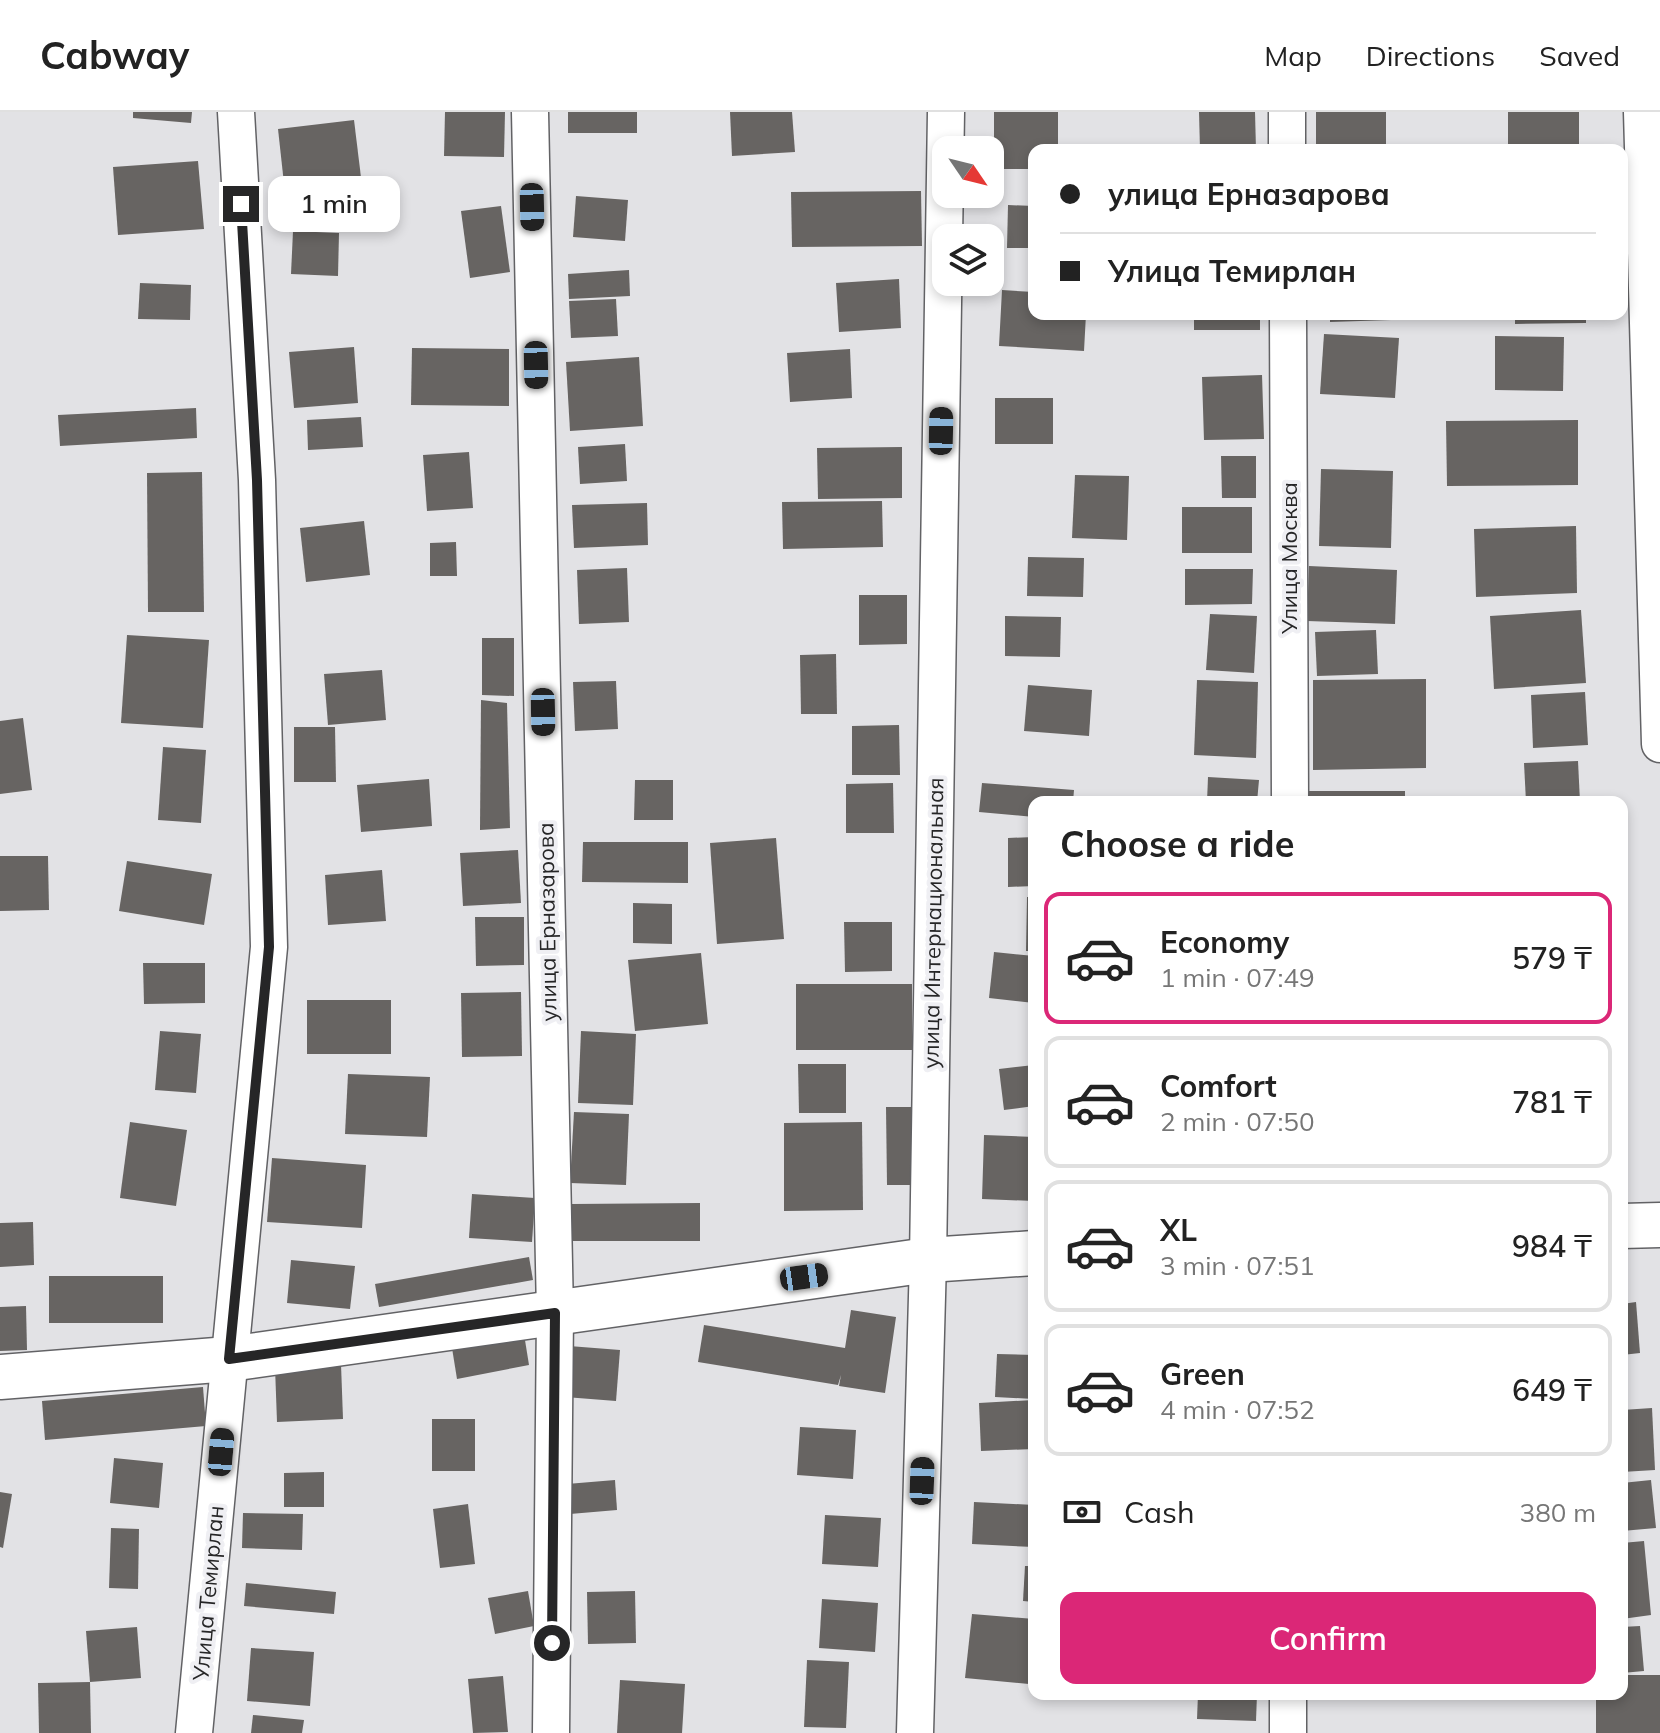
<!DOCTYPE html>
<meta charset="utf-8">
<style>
:root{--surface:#fff;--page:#f2f2f2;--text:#222;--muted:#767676;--line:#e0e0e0;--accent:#db2777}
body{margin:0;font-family:Mulish,sans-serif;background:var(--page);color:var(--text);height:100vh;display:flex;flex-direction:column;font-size:30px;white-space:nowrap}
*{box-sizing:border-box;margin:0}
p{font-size:26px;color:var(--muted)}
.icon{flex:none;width:44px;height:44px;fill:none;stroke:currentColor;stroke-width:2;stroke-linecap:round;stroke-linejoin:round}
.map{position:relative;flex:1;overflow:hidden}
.drawer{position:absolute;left:1028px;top:684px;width:600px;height:904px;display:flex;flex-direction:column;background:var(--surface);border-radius:16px;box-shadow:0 4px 12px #0003}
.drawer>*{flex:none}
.banner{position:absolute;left:1028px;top:32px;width:600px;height:176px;border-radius:16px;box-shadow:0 4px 12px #0003;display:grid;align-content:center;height:176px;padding:0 32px;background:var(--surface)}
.needle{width:52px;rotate:125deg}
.buttons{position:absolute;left:932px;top:24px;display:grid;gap:16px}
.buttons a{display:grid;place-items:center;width:72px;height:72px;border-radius:16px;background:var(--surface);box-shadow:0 4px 12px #0003;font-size:40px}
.end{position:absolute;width:36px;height:36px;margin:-18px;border:10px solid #262627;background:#fff;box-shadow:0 0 0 4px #fff}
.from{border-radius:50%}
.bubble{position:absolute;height:56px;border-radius:16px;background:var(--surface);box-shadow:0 4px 12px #0003;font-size:26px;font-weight:600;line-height:56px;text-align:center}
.car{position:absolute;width:24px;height:48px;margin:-24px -12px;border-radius:10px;box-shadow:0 0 6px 2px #0007;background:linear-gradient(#222 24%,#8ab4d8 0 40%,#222 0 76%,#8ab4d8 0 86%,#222 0)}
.banner b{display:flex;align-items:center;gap:28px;height:76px;font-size:30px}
.banner b+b{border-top:2px solid var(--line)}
.banner i{width:20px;height:20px;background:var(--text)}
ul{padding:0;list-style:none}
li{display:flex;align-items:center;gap:24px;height:132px;margin:0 16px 12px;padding:0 16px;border:4px solid var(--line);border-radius:16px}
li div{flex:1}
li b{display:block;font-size:30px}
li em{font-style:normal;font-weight:600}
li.selected{border-color:var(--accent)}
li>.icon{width:72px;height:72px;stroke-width:1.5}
h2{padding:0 32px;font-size:36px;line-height:96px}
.pay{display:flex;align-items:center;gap:20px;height:88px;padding:0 32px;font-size:30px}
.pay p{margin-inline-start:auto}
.cta{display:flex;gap:16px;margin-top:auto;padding:16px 32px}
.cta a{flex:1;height:92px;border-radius:16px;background:var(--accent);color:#fff;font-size:32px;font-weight:600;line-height:92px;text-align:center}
header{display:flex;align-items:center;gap:48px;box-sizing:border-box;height:112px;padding:0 40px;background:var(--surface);border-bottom:2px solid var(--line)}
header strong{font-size:38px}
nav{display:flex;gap:44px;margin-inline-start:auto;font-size:28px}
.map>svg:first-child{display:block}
.building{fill:#676462}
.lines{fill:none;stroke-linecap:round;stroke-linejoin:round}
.minor-casing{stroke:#626265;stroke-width:39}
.tertiary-casing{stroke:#626265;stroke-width:47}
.minor{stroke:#fff;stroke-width:36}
.tertiary{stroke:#fff;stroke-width:44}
.route{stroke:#262627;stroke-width:10}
.labels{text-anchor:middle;stroke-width:8;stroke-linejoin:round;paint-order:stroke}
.street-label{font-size:22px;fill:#262627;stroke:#efeff3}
</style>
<header>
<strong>Cabway</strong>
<nav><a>Map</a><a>Directions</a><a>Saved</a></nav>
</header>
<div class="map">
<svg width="1660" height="1621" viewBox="0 0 1660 1621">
<rect width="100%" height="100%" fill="#e2e2e5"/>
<g class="building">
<polygon points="133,0 192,0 191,11 133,6"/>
<polygon points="445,0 505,0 504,45 444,44"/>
<rect x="568" y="0" width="69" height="21"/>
<polygon points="730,0 792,0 795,40 732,44"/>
<polygon points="994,0 1058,0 1058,38 1034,38 1034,57 994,57"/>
<polygon points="1199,0 1255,0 1256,38 1200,38"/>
<rect x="1316" y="0" width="70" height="38"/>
<rect x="1508" y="0" width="71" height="33"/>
<polygon points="354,8 364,90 287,99 278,17"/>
<polygon points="198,49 204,117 118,123 113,55"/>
<polygon points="921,79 922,134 792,135 791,80"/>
<polygon points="576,84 628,88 625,129 573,125"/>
<polygon points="1008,93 1034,94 1034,136 1007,136"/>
<polygon points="501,94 510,160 470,166 461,99"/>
<polygon points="293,119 339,121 338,164 291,162"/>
<polygon points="629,158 630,184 569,187 568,162"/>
<polygon points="899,167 901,216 839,220 836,171"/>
<polygon points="140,171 191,173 190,208 138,207"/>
<polygon points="1002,178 1034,180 1034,202 1086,202 1084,239 999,234"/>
<polygon points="616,187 618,224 571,226 569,189"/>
<rect x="1194" y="202" width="66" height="16"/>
<polygon points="1330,202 1391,202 1391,208 1330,210"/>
<polygon points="1515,202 1586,202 1586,211 1515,212"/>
<polygon points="1324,222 1399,226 1395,286 1320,282"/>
<polygon points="1495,224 1564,225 1563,279 1495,278"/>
<polygon points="354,235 358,291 294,296 289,240"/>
<polygon points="412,236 509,237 509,294 411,293"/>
<polygon points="850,237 852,286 790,290 787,241"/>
<polygon points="639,245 643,314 570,319 566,250"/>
<polygon points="1262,263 1264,327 1204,328 1202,265"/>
<rect x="995" y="286" width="58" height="46"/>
<polygon points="196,296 197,326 60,334 58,303"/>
<polygon points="361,305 363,335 308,338 307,308"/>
<polygon points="1578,308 1578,373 1447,374 1446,309"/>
<polygon points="625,332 627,369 580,372 578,335"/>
<polygon points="902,335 902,386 818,387 817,336"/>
<polygon points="469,340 473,396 427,399 423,343"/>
<polygon points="1221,344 1256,344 1256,386 1222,386"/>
<polygon points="1321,357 1393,359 1391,436 1319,434"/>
<polygon points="202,360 204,500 148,500 147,361"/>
<polygon points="1075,363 1129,364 1127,428 1072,426"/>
<polygon points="882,389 883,435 783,437 782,390"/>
<polygon points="647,391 648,433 574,436 572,393"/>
<rect x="1182" y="395" width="70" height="46"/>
<polygon points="364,409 370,463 306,470 300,416"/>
<polygon points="1576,414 1577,481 1476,485 1474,417"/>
<polygon points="456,430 457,464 430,464 430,431"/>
<polygon points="1028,445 1084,446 1083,485 1027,484"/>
<polygon points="1309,454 1397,458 1395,512 1307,509"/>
<polygon points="627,456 629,510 579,512 577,458"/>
<polygon points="1185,457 1253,457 1252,492 1185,493"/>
<polygon points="859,483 907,483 907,532 859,533"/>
<polygon points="1581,498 1586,571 1494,577 1490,504"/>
<polygon points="1210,502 1257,504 1254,561 1206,558"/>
<polygon points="1005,504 1061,505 1060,545 1005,544"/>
<polygon points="1376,518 1378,562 1317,564 1315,520"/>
<polygon points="127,523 209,528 203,616 121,611"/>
<polygon points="482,526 514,526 514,584 482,583"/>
<polygon points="836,542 837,602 801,602 800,543"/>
<polygon points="382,558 386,608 328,613 324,562"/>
<polygon points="1426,567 1426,656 1313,658 1313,568"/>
<polygon points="1197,568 1258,570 1256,646 1194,643"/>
<polygon points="616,569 618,617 575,619 573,570"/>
<polygon points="1028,573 1092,578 1089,624 1024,619"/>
<polygon points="1585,580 1588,633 1533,636 1531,583"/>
<polygon points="481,588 507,591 510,716 480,718"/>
<polygon points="23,606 32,678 0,682 0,609"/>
<polygon points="899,613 900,663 852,663 852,614"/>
<polygon points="294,615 335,615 336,670 294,670"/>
<polygon points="163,635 206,638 201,711 158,708"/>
<polygon points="1578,649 1580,690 1526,690 1524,651"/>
<polygon points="1208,665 1259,668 1257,690 1207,690"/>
<polygon points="429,667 432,714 361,720 357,673"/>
<polygon points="635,668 673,668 673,708 634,708"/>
<polygon points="893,671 894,721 846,721 846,672"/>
<polygon points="982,671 1074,678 1073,690 1034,690 1034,705 979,700"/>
<rect x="1306" y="679" width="99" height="11"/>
<polygon points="1034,725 1034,774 1008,775 1008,726"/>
<polygon points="776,726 784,827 717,832 710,731"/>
<polygon points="583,730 688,730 688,771 582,770"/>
<polygon points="518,738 521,791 463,794 460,741"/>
<polygon points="0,744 48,744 49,798 0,799"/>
<polygon points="127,749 212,762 204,813 119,799"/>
<polygon points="382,758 386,809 328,813 325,763"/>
<polygon points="1027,785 1034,785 1034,839 1026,839"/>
<polygon points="633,791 672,792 672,832 633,831"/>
<polygon points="475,805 524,805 524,853 476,854"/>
<polygon points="844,810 892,810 892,859 845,860"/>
<polygon points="994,840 1034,844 1034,891 989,886"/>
<polygon points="701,841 708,912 635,919 628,848"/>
<polygon points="143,851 205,851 205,891 144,892"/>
<rect x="796" y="872" width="116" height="66"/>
<polygon points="521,880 522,944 462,945 461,881"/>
<rect x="307" y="888" width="84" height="54"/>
<polygon points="160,919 201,922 196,981 155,978"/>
<polygon points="581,919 636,922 633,993 578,991"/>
<polygon points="798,952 846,952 846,1001 799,1001"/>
<polygon points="1034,953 1034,994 1004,998 999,957"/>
<polygon points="348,962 430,965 427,1025 345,1022"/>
<polygon points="886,995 911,995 912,1073 887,1073"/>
<polygon points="574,1000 629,1002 626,1073 570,1071"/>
<polygon points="130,1010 187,1018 176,1094 120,1086"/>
<polygon points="862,1010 863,1098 784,1099 784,1011"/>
<polygon points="984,1023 1034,1025 1034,1089 982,1087"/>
<polygon points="272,1046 366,1053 362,1116 267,1110"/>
<polygon points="472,1082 535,1086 532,1130 469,1126"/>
<polygon points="700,1091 700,1129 571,1129 571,1092"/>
<polygon points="33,1110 34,1153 0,1155 0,1111"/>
<polygon points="529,1145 533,1168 379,1195 375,1172"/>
<polygon points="291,1148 355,1154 350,1197 287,1191"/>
<rect x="49" y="1164" width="114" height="47"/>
<polygon points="1636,1190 1640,1241 1622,1243 1622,1192"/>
<polygon points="26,1194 27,1238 0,1239 0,1195"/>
<polygon points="851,1198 896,1205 885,1281 839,1274 841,1263 838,1273 698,1250 704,1213 845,1236"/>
<polygon points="524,1222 529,1253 457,1267 452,1236"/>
<polygon points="569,1234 620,1238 616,1289 565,1285"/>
<polygon points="997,1242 1034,1243 1034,1287 995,1285"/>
<polygon points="341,1252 343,1307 277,1310 275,1255"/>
<polygon points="203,1275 206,1314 45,1328 42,1289"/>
<polygon points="1034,1288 1034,1337 981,1339 979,1291"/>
<polygon points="1652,1296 1655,1358 1622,1360 1622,1298"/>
<rect x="432" y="1307" width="43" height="52"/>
<polygon points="800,1315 856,1318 853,1367 797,1363"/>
<polygon points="114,1346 163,1351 159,1396 110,1391"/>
<polygon points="324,1360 324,1395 284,1395 284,1361"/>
<polygon points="615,1368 617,1398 570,1402 567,1372"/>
<polygon points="1651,1368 1656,1416 1622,1419 1622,1371"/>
<polygon points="0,1380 12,1382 3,1436 0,1435"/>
<polygon points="974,1390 1034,1393 1034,1435 972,1432"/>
<polygon points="468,1392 475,1452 440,1456 433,1397"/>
<polygon points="243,1401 303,1402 302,1438 242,1436"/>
<polygon points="825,1403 881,1406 878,1455 822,1452"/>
<polygon points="111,1416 139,1417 138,1477 109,1476"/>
<polygon points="1644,1429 1651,1503 1622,1507 1622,1431"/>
<polygon points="1025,1454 1034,1454 1034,1490 1023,1489"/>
<polygon points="246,1471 336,1480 334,1502 244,1494"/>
<polygon points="528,1479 534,1514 495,1522 488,1486"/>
<polygon points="635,1479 636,1531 588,1532 587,1480"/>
<polygon points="822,1487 878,1491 875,1540 819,1536"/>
<polygon points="972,1502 1034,1507 1029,1572 965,1566"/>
<polygon points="1640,1514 1644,1559 1622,1561 1622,1515"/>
<polygon points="137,1515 141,1566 90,1570 86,1519"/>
<polygon points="251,1536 314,1540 310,1594 247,1589"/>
<polygon points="807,1548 849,1550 846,1616 804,1615"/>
<polygon points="1622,1563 1660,1563 1660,1621 1596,1621 1596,1582 1622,1582"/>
<polygon points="503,1564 508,1620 473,1621 468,1567"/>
<polygon points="620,1568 685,1572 682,1621 617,1621"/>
<polygon points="90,1570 91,1621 39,1621 38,1571"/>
<polygon points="1198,1582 1257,1582 1256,1609 1197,1607"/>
<polygon points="253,1603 304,1608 302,1621 251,1621"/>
</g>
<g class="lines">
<g class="minor-casing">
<g id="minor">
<polyline points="530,0 555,1201 551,1621"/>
<polyline points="1287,0 1287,38"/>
<polyline points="1642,0 1660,632"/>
<polyline points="1288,202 1290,690"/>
<polyline points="194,1621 269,835 257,368 236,0"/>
<polyline points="915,1621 928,1148 946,0"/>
<polyline points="1288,1621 1288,1582"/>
</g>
</g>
<g class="tertiary-casing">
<g id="tertiary">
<polyline points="1622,1114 1660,1113"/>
<polyline points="0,1265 229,1247 928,1148 1034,1141"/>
</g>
</g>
<use href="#minor" class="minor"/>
<use href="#tertiary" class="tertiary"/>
</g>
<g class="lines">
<polyline class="route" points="241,92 257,368 269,835 229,1247 555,1201 552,1531"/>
</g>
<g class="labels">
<g class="street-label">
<text transform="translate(1289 446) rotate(-90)" y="8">Улица Москва</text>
<text transform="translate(547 810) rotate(-91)" y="8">улица Ерназарова</text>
<text transform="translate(933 811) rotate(-89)" y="8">улица Интернациональная</text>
<text transform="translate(208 1481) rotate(-85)" y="8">Улица Темирлан</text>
</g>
</g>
</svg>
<div class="buttons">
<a><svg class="needle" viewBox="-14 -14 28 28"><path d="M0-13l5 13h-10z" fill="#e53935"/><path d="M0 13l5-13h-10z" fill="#767676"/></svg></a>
<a><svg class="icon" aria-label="layers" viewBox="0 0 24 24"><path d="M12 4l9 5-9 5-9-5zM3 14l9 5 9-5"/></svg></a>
</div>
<i class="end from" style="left:552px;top:1531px"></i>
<i class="end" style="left:241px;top:92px"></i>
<div class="bubble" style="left:268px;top:64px;width:132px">1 min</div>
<i class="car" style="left:532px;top:95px;rotate:179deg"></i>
<i class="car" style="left:536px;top:253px;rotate:179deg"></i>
<i class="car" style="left:941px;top:319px;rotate:1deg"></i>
<i class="car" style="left:543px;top:600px;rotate:179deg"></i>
<i class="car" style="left:804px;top:1165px;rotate:82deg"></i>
<i class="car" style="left:221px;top:1340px;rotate:5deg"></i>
<i class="car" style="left:922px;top:1369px;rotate:2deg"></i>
<div class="banner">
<b><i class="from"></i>улица Ерназарова</b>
<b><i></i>Улица Темирлан</b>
</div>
<section class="drawer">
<h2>Choose a ride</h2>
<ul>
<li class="selected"><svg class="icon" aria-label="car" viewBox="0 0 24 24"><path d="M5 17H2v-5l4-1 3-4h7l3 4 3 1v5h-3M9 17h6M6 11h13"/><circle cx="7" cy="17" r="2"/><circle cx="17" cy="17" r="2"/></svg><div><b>Economy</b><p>1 min · 07:49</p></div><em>579 ₸</em></li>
<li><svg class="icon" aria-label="car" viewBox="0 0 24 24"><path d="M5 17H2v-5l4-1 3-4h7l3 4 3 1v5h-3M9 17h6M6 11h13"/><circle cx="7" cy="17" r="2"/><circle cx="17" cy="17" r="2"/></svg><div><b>Comfort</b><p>2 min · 07:50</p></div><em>781 ₸</em></li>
<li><svg class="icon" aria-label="car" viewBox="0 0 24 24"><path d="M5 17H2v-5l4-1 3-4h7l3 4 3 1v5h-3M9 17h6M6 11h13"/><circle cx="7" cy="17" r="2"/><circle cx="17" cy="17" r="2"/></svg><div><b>XL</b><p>3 min · 07:51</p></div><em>984 ₸</em></li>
<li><svg class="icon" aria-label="car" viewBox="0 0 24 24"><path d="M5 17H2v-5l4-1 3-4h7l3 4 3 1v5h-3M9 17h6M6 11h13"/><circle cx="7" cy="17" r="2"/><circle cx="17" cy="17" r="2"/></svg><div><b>Green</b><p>4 min · 07:52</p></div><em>649 ₸</em></li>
</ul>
<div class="pay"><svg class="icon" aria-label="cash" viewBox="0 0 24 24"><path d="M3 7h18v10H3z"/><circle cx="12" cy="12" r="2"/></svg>Cash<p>380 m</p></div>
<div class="cta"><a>Confirm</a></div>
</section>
</div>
